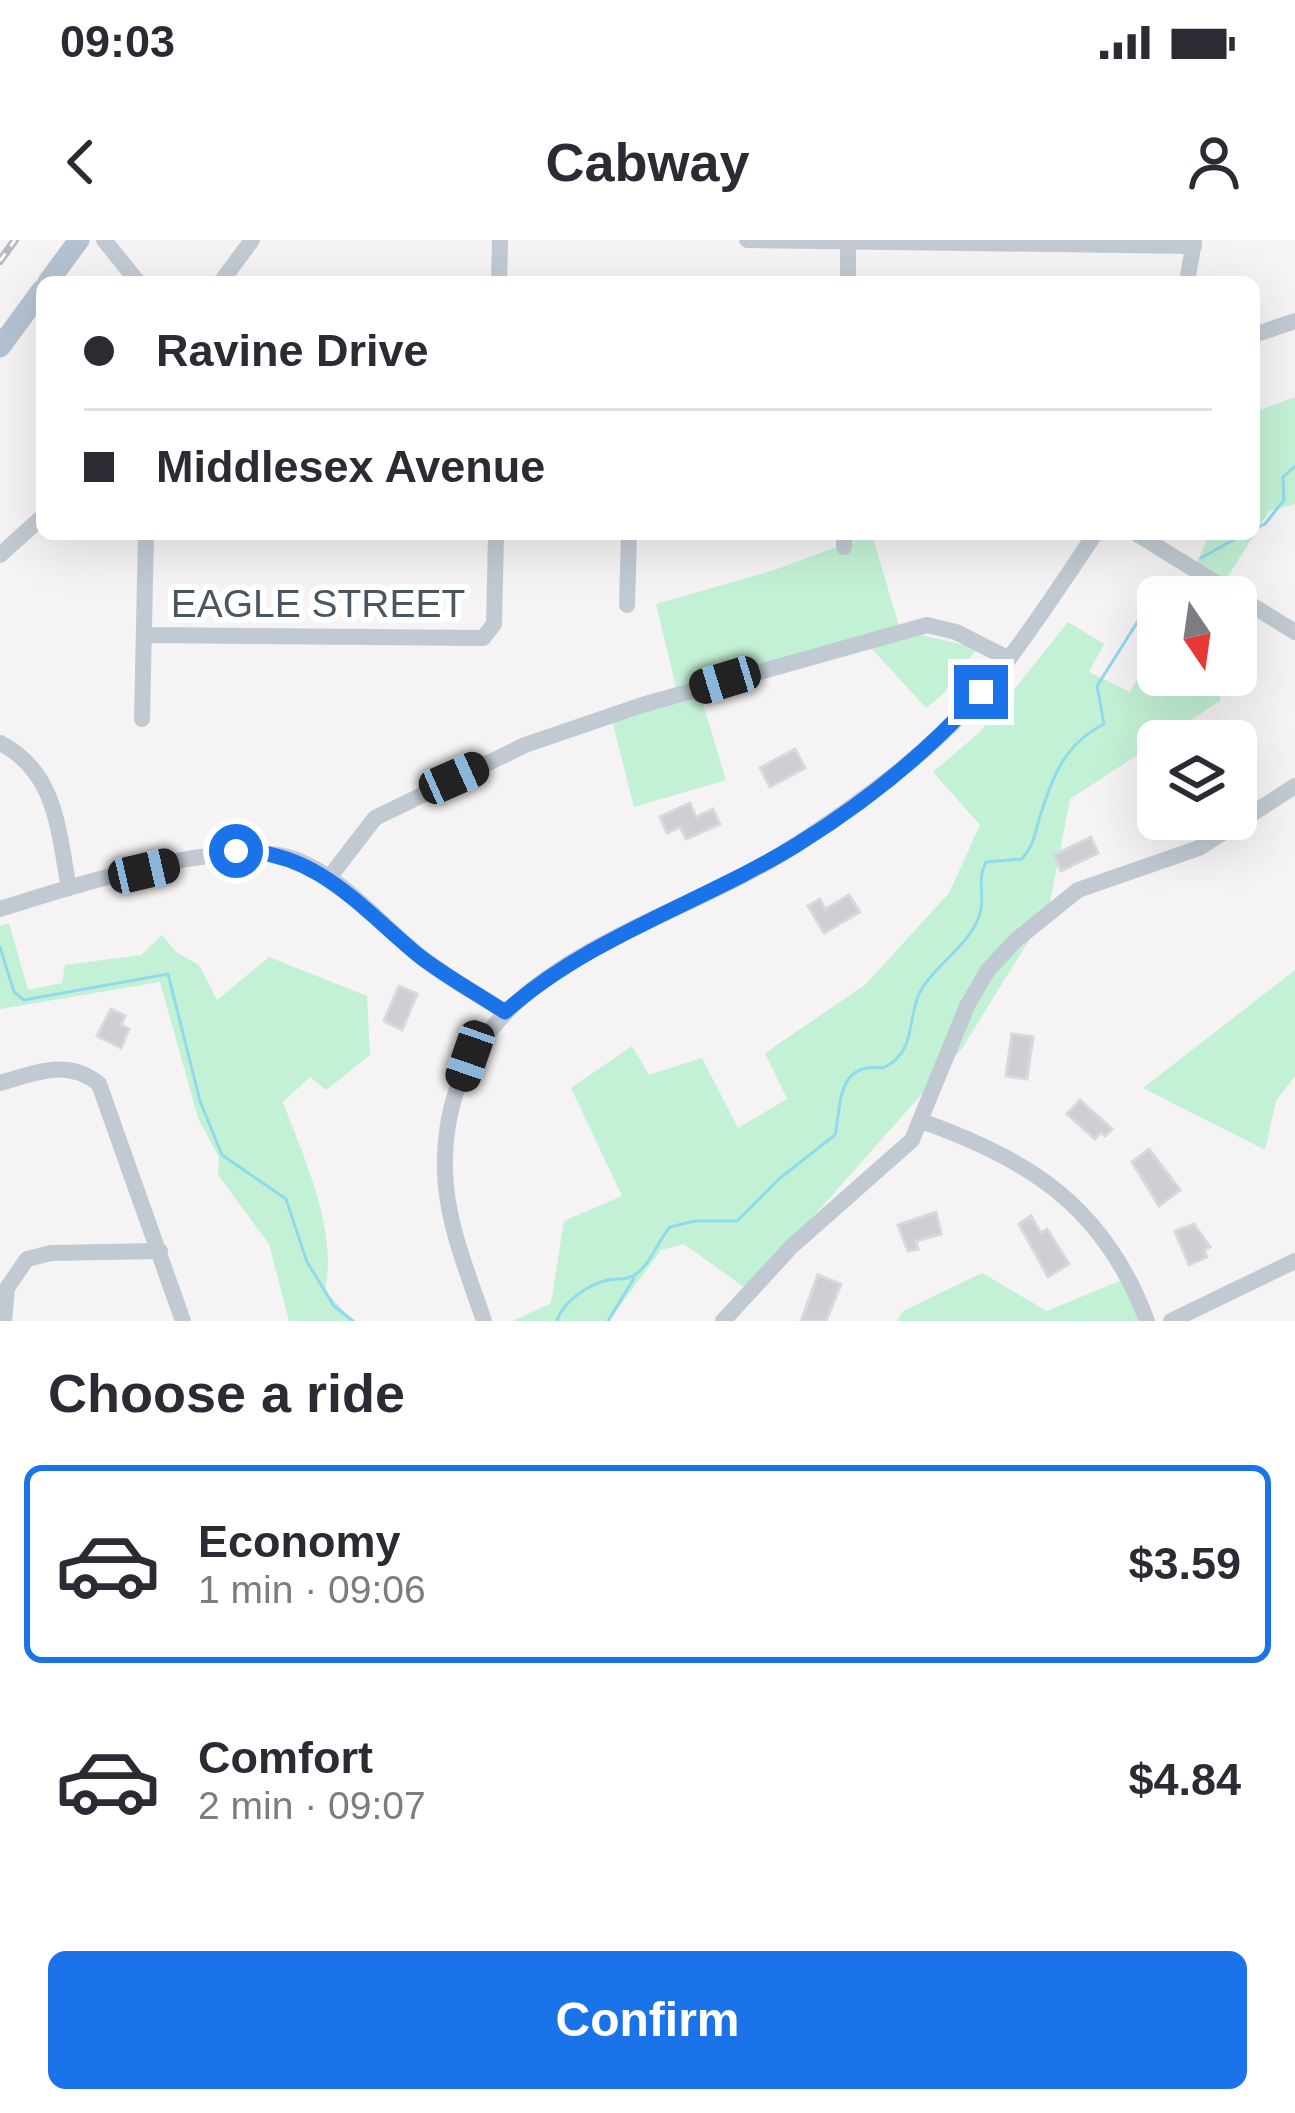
<!DOCTYPE html>
<meta charset="utf-8">
<style>
:root{--surface:#fff;--page:#f7f7f7;--text:#2b2b33;--muted:#7c7c81;--line:#e1e1e2;--accent:#1a73e8}
body{margin:0;font-family:Arial,sans-serif;background:var(--page);color:var(--text);height:100vh;display:flex;flex-direction:column;font-size:45px;white-space:nowrap}
*{box-sizing:border-box;margin:0}
p{font-size:39px;color:var(--muted)}
.icon{flex:none;width:66px;height:66px;fill:none;stroke:currentColor;stroke-width:2;stroke-linecap:round;stroke-linejoin:round}
.map{position:relative;height:1081px;overflow:hidden}
.side{display:flex;flex-direction:column;background:var(--surface);flex:1}
.side>*{flex:none}
.banner{position:absolute;left:36px;top:36px;width:1224px;height:264px;border-radius:18px;box-shadow:0 12px 48px #0002;display:grid;align-content:center;height:264px;padding:0 48px;background:var(--surface)}
.needle{width:78px;rotate:167deg}
.fabs{position:absolute;left:1137px;top:336px;display:grid;gap:24px}
.fabs a{display:grid;place-items:center;width:120px;height:120px;border-radius:18px;background:var(--surface);box-shadow:0 12px 48px #0002;font-size:60px}
.end{position:absolute;width:54px;height:54px;margin:-27px;border:15px solid #1a73e8;background:#fff;box-shadow:0 0 0 6px #fff}
.from{border-radius:50%}
.car{position:absolute;width:36px;height:72px;margin:-36px -18px;border-radius:15px;box-shadow:0 0 9px 3px #0007;background:linear-gradient(#222 24%,#8ab4d8 0 40%,#222 0 76%,#8ab4d8 0 86%,#222 0)}
.banner b{display:flex;align-items:center;gap:42px;height:114px;font-size:45px}
.banner b+b{border-top:3px solid var(--line)}
.banner i{width:30px;height:30px;background:var(--text)}
ul{padding:0;list-style:none}
li{display:flex;align-items:center;gap:36px;height:198px;margin:0 24px 18px;padding:0 24px;border:6px solid transparent;border-radius:18px}
li div{flex:1}
li b{display:block;font-size:45px}
li em{font-style:normal;font-weight:700}
li.current{border-color:var(--accent)}
li>.icon{width:108px;height:108px;stroke-width:1.5}
h2{padding:0 48px;font-size:54px;line-height:144px}
.action{display:flex;gap:24px;margin-top:auto;padding:24px 48px}
.action a{flex:1;height:138px;border-radius:18px;background:var(--accent);color:#fff;font-size:48px;font-weight:700;line-height:138px;text-align:center}
.status{display:flex;justify-content:space-between;align-items:center;height:84px;padding:0 60px;background:var(--surface);direction:ltr}
.status svg{height:33px;fill:currentColor}
header{display:flex;justify-content:space-between;align-items:center;height:156px;padding:0 48px;background:var(--surface);font-size:54px;font-weight:700}
.map>svg:first-child{display:block}
.green{fill:#c3f1d5}
.lines{fill:none;stroke-linecap:round;stroke-linejoin:round}
.stream{stroke:#90daee;stroke-width:3}
.building{fill:#cdcfd5;stroke:#d7d9de;stroke-width:3}
.minor{stroke:#c1cad2;stroke-width:16}
.major{stroke:#b3c2d1;stroke-width:21}
.rail-casing{stroke:#b5b8bd;stroke-width:8}
.rail{stroke:#fff;stroke-width:3;stroke-dasharray:9;stroke-linecap:butt}
.route{stroke:#1a73e8;stroke-width:15}
.labels{text-anchor:middle;stroke-width:12;stroke-linejoin:round;paint-order:stroke}
.street-label{font-size:39px;fill:#4a5661;stroke:#fff}
</style>
<div class="status"><b>09:03</b><svg viewBox="0 0 49 12"><path d="M0 12V9h3v3zM5 12V6h3v6zM10 12V3h3v9zM15 12V0h3v12zM26 1h20v11H26zM47 4h2v5h-2z"/></svg></div>
<header><svg class="icon" aria-label="back" viewBox="0 0 24 24"><path d="M15 5l-7 7 7 7"/></svg>Cabway<svg class="icon" aria-label="person" viewBox="0 0 24 24"><circle cx="12" cy="8" r="4"/><path d="M4 21q1-7 8-7t8 7"/></svg></header>
<div class="map">
<svg width="1295" height="1081" viewBox="0 0 1295 1081">
<rect width="100%" height="100%" fill="#f5f3f3"/>
<g class="green">
<polygon points="1295,157 1295,264 1269,271 1223,344 1223,357 1180,357 1210,294 1254,294 1254,172"/>
<polygon points="872,294 900,390 977,408 944,453 926,468 863,399 698,447 726,540 634,567 609,469 677,451 656,364 774,330"/>
<polygon points="1068,382 1104,404 1089,432 1130,452 1158,402 1158,435 1221,435 1220,461 1070,559 1049,668 961,810 748,1050 684,1004 661,1010 609,1081 513,1081 551,1063 564,981 622,956 571,848 632,806 649,835 702,818 738,888 787,859 765,813 865,745 949,653 980,585 933,532 981,491"/>
<path d="M9,683L28,750L62,743L65,725L141,715L162,695L176,712L199,725L217,760L269,717L367,756L370,815L326,850L310,837L283,862C304,919 338,989 325,1051L353,1081H289L269,1004L218,935L219,917L198,878L160,742L0,769V686Z"/>
<polygon points="1295,730 1295,836 1276,861 1265,910 1143,848"/>
<polygon points="982,1033 1047,1071 1134,1035 1149,1081 897,1081 903,1071"/>
</g>
<g class="lines">
<g class="stream">
<polyline points="1254,289 1265,284 1284,260 1283,237 1295,226"/>
<polyline points="1201,318 1244,294"/>
<polyline points="1160,357 1179,340"/>
<polyline points="0,707 14,752 24,760 168,734 200,861 222,915 286,959 307,1022 334,1066 353,1081"/>
<path d="M557,1081C562,1062 589,1044 608,1040C618,1038 626,1041 636,1034C652,1022 657,1002 670,987L695,981H737L780,938L835,895C842,860 837,823 883,828C916,813 907,781 919,754C932,726 975,703 981,669C984,652 977,639 986,622L1022,619C1035,604 1034,594 1040,576C1054,534 1064,505 1104,484L1097,446L1145,370L1158,359"/>
<polyline points="608,1081 634,1038"/>
</g>
</g>
<g class="building">
<polygon points="795,509 805,528 770,547 760,528"/>
<polygon points="690,563 696,577 713,569 720,584 686,599 680,587 667,593 660,577"/>
<polygon points="1091,597 1098,613 1061,631 1054,615"/>
<polygon points="849,655 860,672 824,693 808,666 820,659 825,669"/>
<polygon points="399,746 417,754 402,790 384,781"/>
<polygon points="111,769 125,776 121,785 129,789 121,808 97,796"/>
<polygon points="1012,794 1033,797 1027,839 1006,836"/>
<polygon points="1080,860 1112,889 1105,896 1101,892 1095,899 1067,874"/>
<polygon points="1149,909 1180,950 1159,966 1132,922"/>
<polygon points="936,972 941,994 916,1001 918,1009 908,1011 898,985"/>
<polygon points="1031,976 1041,993 1047,989 1069,1024 1048,1037 1019,984"/>
<polygon points="1194,984 1210,1007 1204,1010 1207,1017 1189,1025 1175,991"/>
<polygon points="818,1035 841,1044 826,1081 801,1081"/>
</g>
<g class="lines">
<g class="minor">
<polyline points="104,0 138,42"/>
<polyline points="747,0 1194,6"/>
<polyline points="221,42 252,0"/>
<polyline points="499,42 500,0"/>
<polyline points="848,42 848,0"/>
<polyline points="1187,42 1194,1"/>
<polyline points="1254,95 1295,81"/>
<polyline points="1137,294 1295,392"/>
<polyline points="844,307 844,294"/>
<polyline points="0,315 42,277"/>
<polyline points="627,365 629,294"/>
<polyline points="145,395 483,398 494,384 496,294"/>
<polyline points="142,479 146,294"/>
<path d="M0,503C57,532 58,591 69,648"/>
<polyline points="328,639 375,578 525,505 642,465 927,385 956,392 1009,419"/>
<path d="M0,669C70,647 230,594 297,620C345,639 380,685 420,716C446,737 477,754 505,772"/>
<path d="M0,843C36,833 67,818 99,844L183,1081"/>
<path d="M921,881C1030,919 1105,968 1147,1081"/>
<polyline points="4,1081 7,1048 27,1019 51,1013 160,1011"/>
<path d="M484,1081C468,1033 446,982 445,931C440,723 666,693 802,601C855,566 908,528 953,483C1009,427 1051,359 1095,294"/>
<polyline points="723,1081 791,1007 912,900 967,766 988,730 1016,700 1078,650 1199,608 1295,546"/>
<polyline points="1171,1081 1295,1021"/>
</g>
<g class="major">
<polyline points="48,42 79,0"/>
<polyline points="0,107 42,50"/>
</g>
<g class="rail-casing">
<polyline id="rail" points="0,21 15,0"/>
</g>
<use href="#rail" class="rail"/>
</g>
<g class="lines">
<path class="route" d="M236,611C316,610 361,668 418,715C445,736 476,753 505,772C590,696 702,663 798,604C866,562 929,511 981,452"/>
</g>
<g class="labels">
<g class="street-label">
<text x="318" y="377">EAGLE STREET</text>
</g>
</g>
</svg>
<div class="fabs">
<a><svg class="needle" viewBox="-14 -14 28 28"><path d="M0-13l5 13h-10z" fill="#e53935"/><path d="M0 13l5-13h-10z" fill="#7c7c81"/></svg></a>
<a><svg class="icon" aria-label="layers" viewBox="0 0 24 24"><path d="M12 4l9 5-9 5-9-5zM3 14l9 5 9-5"/></svg></a>
</div>
<i class="end from" style="left:236px;top:611px"></i>
<i class="end" style="left:981px;top:452px"></i>
<i class="car" style="left:725px;top:440px;rotate:253deg"></i>
<i class="car" style="left:454px;top:538px;rotate:66deg"></i>
<i class="car" style="left:144px;top:631px;rotate:77deg"></i>
<i class="car" style="left:470px;top:816px;rotate:199deg"></i>
<div class="banner">
<b><i class="from"></i>Ravine Drive</b>
<b><i></i>Middlesex Avenue</b>
</div>
</div>
<section class="side">
<h2>Choose a ride</h2>
<ul>
<li class="current"><svg class="icon" aria-label="car" viewBox="0 0 24 24"><path d="M5 17H2v-5l4-1 3-4h7l3 4 3 1v5h-3M9 17h6M6 11h13"/><circle cx="7" cy="17" r="2"/><circle cx="17" cy="17" r="2"/></svg><div><b>Economy</b><p>1 min · 09:06</p></div><em>$3.59</em></li>
<li><svg class="icon" aria-label="car" viewBox="0 0 24 24"><path d="M5 17H2v-5l4-1 3-4h7l3 4 3 1v5h-3M9 17h6M6 11h13"/><circle cx="7" cy="17" r="2"/><circle cx="17" cy="17" r="2"/></svg><div><b>Comfort</b><p>2 min · 09:07</p></div><em>$4.84</em></li>
</ul>
<div class="action"><a>Confirm</a></div>
</section>
